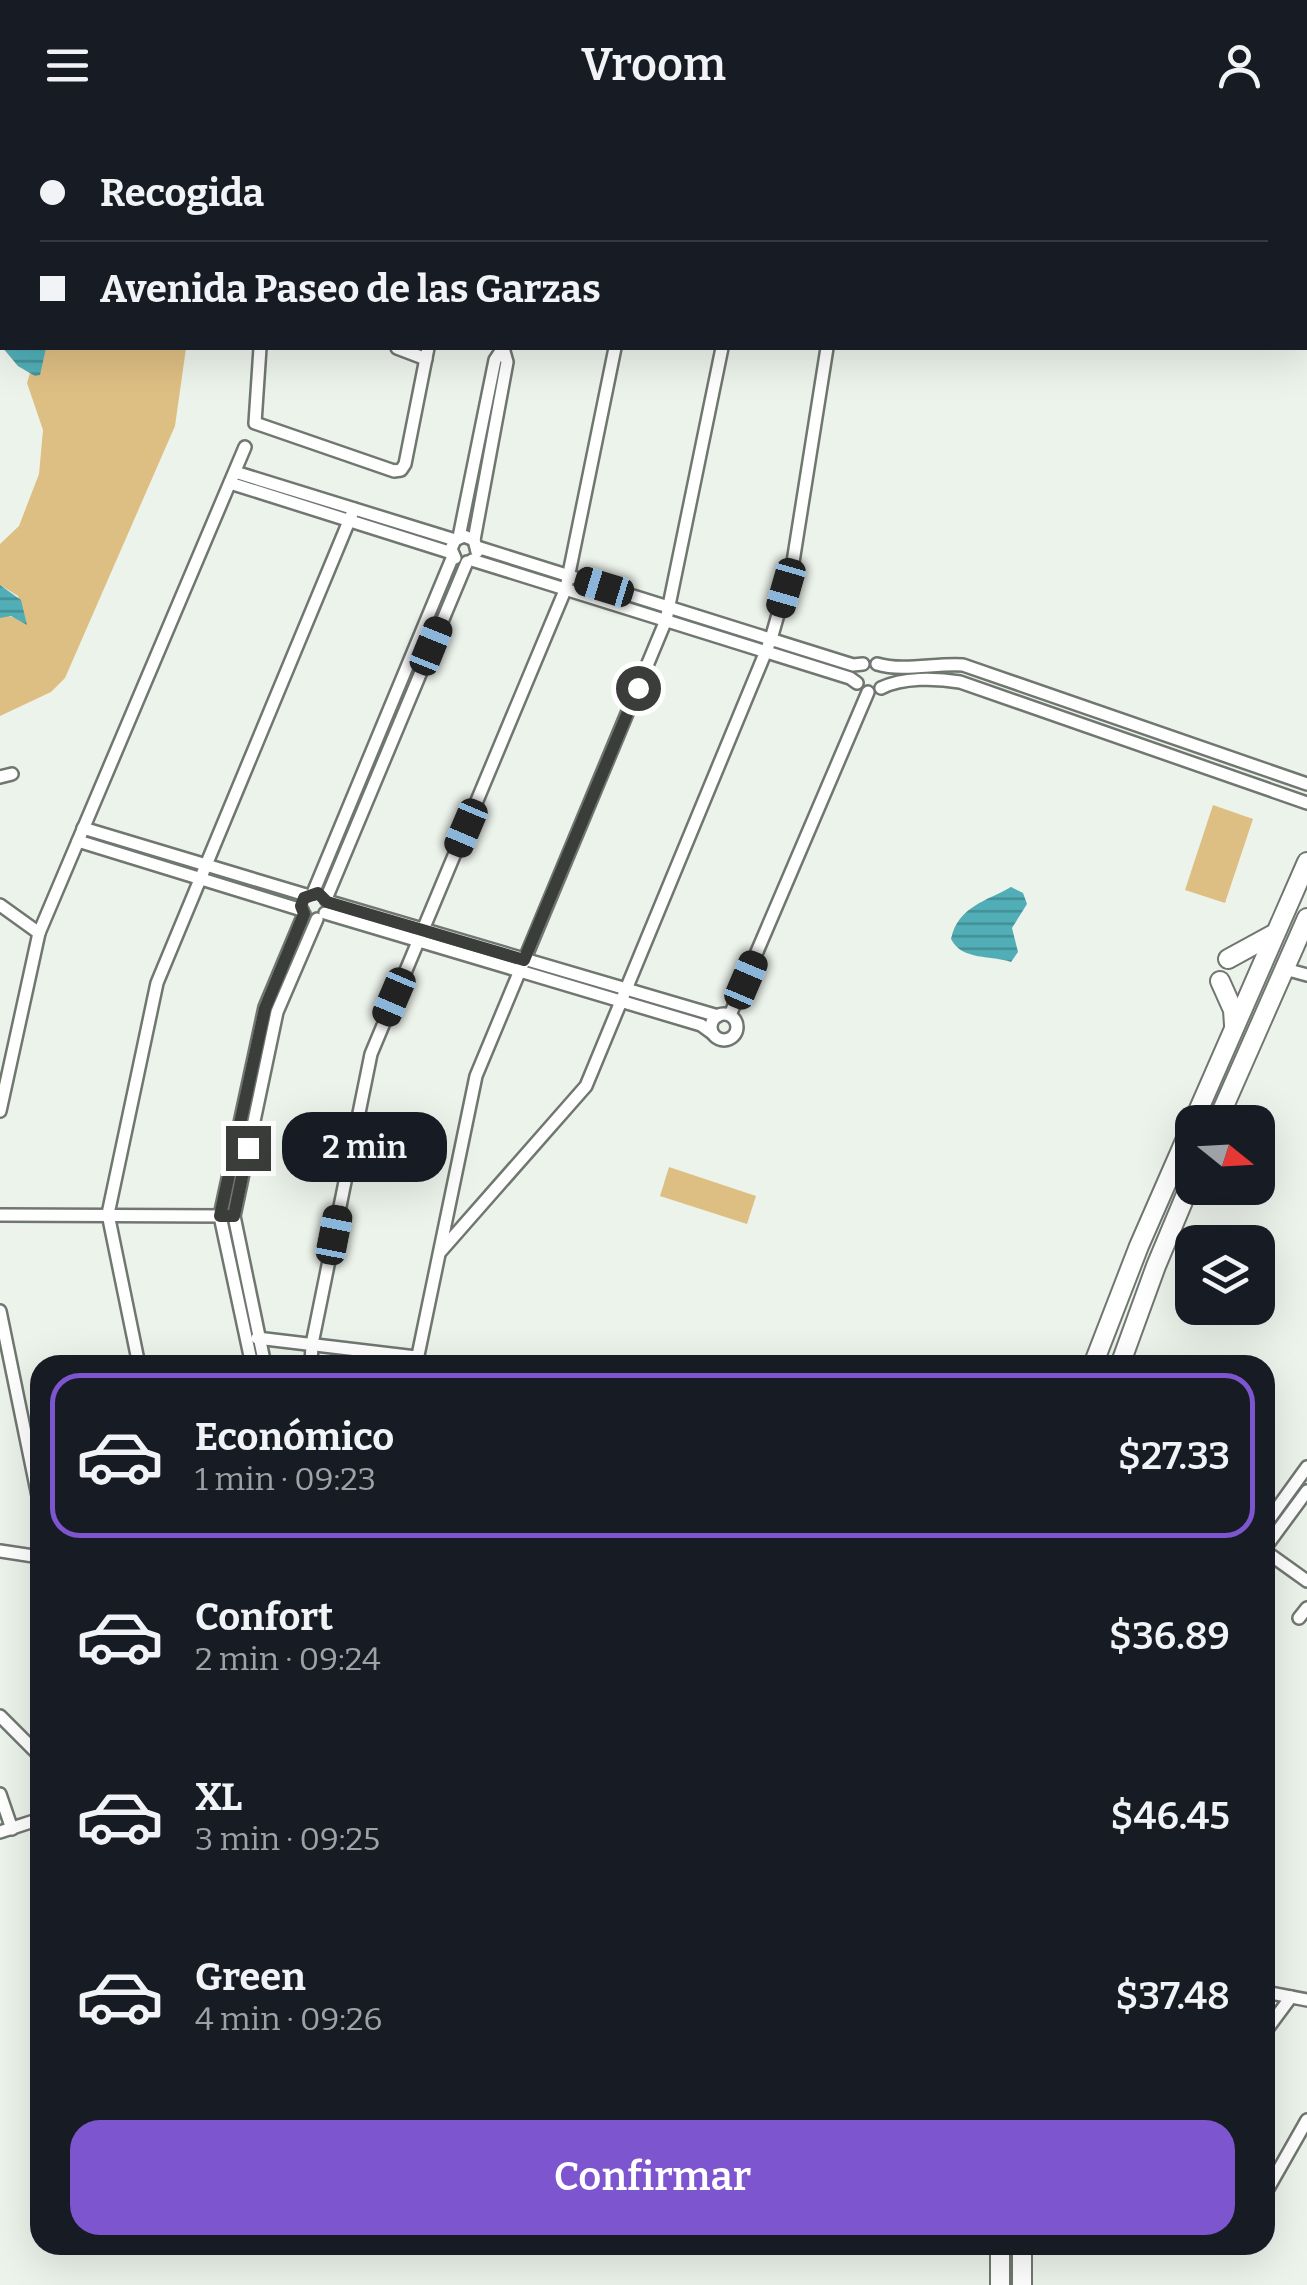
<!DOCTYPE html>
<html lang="es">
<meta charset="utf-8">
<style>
:root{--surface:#171b24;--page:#20242c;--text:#f1f3f6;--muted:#9ea1a6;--line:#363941;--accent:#7d55ce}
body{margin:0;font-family:Bitter,serif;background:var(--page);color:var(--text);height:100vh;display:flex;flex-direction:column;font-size:38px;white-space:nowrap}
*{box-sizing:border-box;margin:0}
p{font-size:32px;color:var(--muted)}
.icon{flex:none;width:55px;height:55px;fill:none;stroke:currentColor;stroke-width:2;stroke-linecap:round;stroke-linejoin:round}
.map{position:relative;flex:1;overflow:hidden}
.details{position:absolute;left:30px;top:1225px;width:1245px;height:900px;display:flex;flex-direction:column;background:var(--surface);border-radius:30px;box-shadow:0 10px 40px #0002}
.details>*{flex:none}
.hud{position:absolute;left:0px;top:0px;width:1308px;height:220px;box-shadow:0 10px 40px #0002;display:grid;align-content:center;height:220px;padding:0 40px;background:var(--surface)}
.needle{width:65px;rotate:108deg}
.buttons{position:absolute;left:1175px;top:975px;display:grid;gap:20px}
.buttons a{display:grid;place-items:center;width:100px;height:100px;border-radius:20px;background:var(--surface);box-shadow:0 10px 40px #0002;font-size:50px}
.end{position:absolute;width:45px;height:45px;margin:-22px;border:12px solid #3b3d3b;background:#fff;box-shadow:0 0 0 5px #fff}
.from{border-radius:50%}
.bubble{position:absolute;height:70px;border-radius:30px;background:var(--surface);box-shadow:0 10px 40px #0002;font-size:32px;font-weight:600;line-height:70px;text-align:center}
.car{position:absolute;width:30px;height:60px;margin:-30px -15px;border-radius:12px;box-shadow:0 0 8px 2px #0007;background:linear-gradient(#222 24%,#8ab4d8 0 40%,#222 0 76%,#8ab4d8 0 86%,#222 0)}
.hud b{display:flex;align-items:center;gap:35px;height:95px;font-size:38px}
.hud b+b{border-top:2px solid var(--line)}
.hud i{width:25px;height:25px;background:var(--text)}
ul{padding:18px 0 0;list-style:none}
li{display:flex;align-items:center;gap:30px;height:165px;margin:0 20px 15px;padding:0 20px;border:5px solid transparent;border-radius:30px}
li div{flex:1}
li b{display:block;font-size:38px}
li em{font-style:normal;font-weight:600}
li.selected{border-color:var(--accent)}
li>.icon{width:90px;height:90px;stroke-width:1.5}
.action{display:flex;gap:20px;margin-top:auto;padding:20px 40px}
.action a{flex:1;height:115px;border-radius:30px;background:var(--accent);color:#fff;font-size:40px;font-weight:600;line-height:115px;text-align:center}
header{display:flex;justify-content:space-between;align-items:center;height:130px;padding:0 40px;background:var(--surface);font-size:45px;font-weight:600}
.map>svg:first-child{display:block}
.green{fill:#debf83}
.water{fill:url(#water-rules)}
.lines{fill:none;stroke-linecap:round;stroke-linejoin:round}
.minor-casing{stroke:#707670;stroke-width:16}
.secondary-casing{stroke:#707670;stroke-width:22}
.minor{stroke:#fff;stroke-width:11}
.secondary{stroke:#fff;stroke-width:18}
.route{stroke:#3b3d3b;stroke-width:12}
</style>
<header><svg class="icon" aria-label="menu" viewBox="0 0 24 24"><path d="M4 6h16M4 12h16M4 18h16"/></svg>Vroom<svg class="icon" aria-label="person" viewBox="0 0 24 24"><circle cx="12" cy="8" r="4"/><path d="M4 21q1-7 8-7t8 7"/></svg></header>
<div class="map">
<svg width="1307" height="2155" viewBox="0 0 1307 2155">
<defs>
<pattern id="water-rules" width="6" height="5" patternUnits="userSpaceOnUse" patternTransform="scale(2.5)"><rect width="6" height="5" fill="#51aeb7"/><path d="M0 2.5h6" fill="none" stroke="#448f96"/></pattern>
</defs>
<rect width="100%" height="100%" fill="#ecf3eb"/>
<g class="green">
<polygon points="3,218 186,218 175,296 65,548 51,562 0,586 0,488 4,485 25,490 18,466 0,455 0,414 19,396 39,344 43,300 27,253 30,243 18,236"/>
<polygon points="1213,675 1253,689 1225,773 1185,760"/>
<polygon points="669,1037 756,1066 747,1094 660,1066"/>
</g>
<g class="water">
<polygon points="3,218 46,218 40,245 35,246 18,236"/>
<polygon points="0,455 21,470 27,495 11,486 0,488"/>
<path d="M1011,757L1023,763L1027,774L1012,798L1018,822L1011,832C992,825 962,831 951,809C958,776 987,771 1011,757Z"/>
</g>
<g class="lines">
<g class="minor-casing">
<g id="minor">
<polyline points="536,2 536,0"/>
<polyline points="260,218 255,293 394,341 401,340 405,334 428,218"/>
<polyline points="397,218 426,229"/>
<polyline points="235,342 455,410"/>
<polyline points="230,353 452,423"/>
<polyline points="459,407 495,230 503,218"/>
<polyline points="477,417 853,535 863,534"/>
<polyline points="477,422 474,410 507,232 503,218"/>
<polyline points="455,428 451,419 455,410 464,406 474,410"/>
<polyline points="472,430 850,548 857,553"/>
<path d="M877,534C904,542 935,533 963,535L1307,654"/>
<path d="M881,558C903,547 936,548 960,552L1307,673"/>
<polyline points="0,647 12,644"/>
<polyline points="83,698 306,765"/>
<polyline points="78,711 302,780"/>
<polyline points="313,763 453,426"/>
<polyline points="326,769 467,432"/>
<polyline points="327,771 718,886"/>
<polyline points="0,775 39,803"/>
<polyline points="325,783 701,895 712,903"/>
<polyline points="1285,839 1307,845"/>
<circle cx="724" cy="897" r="13"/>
<polyline points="730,885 868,562"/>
<polyline points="0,981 39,803 245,317"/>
<polyline points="0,1085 225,1086"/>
<polyline points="441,1121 586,956 771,509 793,432 827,218"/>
<polyline points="0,1181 40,1376"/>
<polyline points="257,1208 416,1227"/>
<polyline points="139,1235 108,1084 157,853 354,379"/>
<polyline points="252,1235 220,1086 265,877 304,784"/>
<polyline points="265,1235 234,1086 277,882 317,789"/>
<polyline points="311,1235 312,1214 371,924 566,458 615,218"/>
<polyline points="416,1235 476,946 666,490 722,218"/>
<polyline points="1265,1395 1307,1337"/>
<polyline points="1265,1418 1307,1361"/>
<polyline points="0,1421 40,1427"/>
<polyline points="1265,1421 1307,1451"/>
<polyline points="1299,1488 1307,1478"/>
<polyline points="0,1586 40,1626"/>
<polyline points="0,1664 12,1699"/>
<polyline points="0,1702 40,1689"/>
<polyline points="1265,1862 1307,1870"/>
<polyline points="1265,1902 1291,1867"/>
<polyline points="1265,2064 1307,1990"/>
</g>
</g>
<g class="secondary-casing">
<g id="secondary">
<polyline points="1228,829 1272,805"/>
<polyline points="1220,851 1233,880 1234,895"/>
<polyline points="1217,992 1307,788"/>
<polyline points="1093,1235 1139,1116 1307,732"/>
<polyline points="1120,1235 1156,1136 1192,1050"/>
<polyline points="1000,2115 1000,2155"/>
<polyline points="1022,2155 1022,2115"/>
</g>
</g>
<use href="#minor" class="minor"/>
<use href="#secondary" class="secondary"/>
</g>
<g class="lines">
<polyline class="route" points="248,1018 234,1086 220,1086 265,878 304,784 301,776 304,768 318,763 327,772 524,830 638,558"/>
</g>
</svg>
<div class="buttons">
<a><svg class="needle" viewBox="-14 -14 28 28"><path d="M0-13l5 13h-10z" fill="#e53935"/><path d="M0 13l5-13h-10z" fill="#9ea1a6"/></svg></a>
<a><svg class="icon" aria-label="layers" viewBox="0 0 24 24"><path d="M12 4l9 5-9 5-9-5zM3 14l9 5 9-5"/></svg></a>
</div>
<i class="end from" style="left:638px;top:558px"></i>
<i class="end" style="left:248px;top:1018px"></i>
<div class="bubble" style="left:282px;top:982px;width:165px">2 min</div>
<i class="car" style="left:604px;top:457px;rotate:287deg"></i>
<i class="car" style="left:786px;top:458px;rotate:196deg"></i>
<i class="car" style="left:431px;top:516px;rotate:22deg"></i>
<i class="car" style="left:466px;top:698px;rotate:203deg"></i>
<i class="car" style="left:746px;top:850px;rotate:23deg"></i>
<i class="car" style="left:394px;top:867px;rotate:203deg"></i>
<i class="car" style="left:334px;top:1105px;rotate:11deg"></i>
<div class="hud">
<b><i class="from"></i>Recogida</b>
<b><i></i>Avenida Paseo de las Garzas</b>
</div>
<section class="details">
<ul>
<li class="selected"><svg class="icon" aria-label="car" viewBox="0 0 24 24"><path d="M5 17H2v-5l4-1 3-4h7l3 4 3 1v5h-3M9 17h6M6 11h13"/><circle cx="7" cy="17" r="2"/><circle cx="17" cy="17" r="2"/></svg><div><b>Económico</b><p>1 min · 09:23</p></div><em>$27.33</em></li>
<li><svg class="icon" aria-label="car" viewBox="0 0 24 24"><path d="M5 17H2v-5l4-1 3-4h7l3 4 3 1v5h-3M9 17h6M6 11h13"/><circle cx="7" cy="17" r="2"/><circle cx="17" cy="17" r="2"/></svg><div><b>Confort</b><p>2 min · 09:24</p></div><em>$36.89</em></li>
<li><svg class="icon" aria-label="car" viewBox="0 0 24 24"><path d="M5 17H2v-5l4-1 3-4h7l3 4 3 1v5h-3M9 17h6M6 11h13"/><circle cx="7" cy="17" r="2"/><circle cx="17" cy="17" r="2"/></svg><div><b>XL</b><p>3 min · 09:25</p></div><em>$46.45</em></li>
<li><svg class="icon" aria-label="car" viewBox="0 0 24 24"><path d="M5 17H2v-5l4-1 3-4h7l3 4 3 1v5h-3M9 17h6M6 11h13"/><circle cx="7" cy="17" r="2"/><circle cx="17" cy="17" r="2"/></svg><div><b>Green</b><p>4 min · 09:26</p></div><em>$37.48</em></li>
</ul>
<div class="action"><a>Confirmar</a></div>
</section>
</div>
